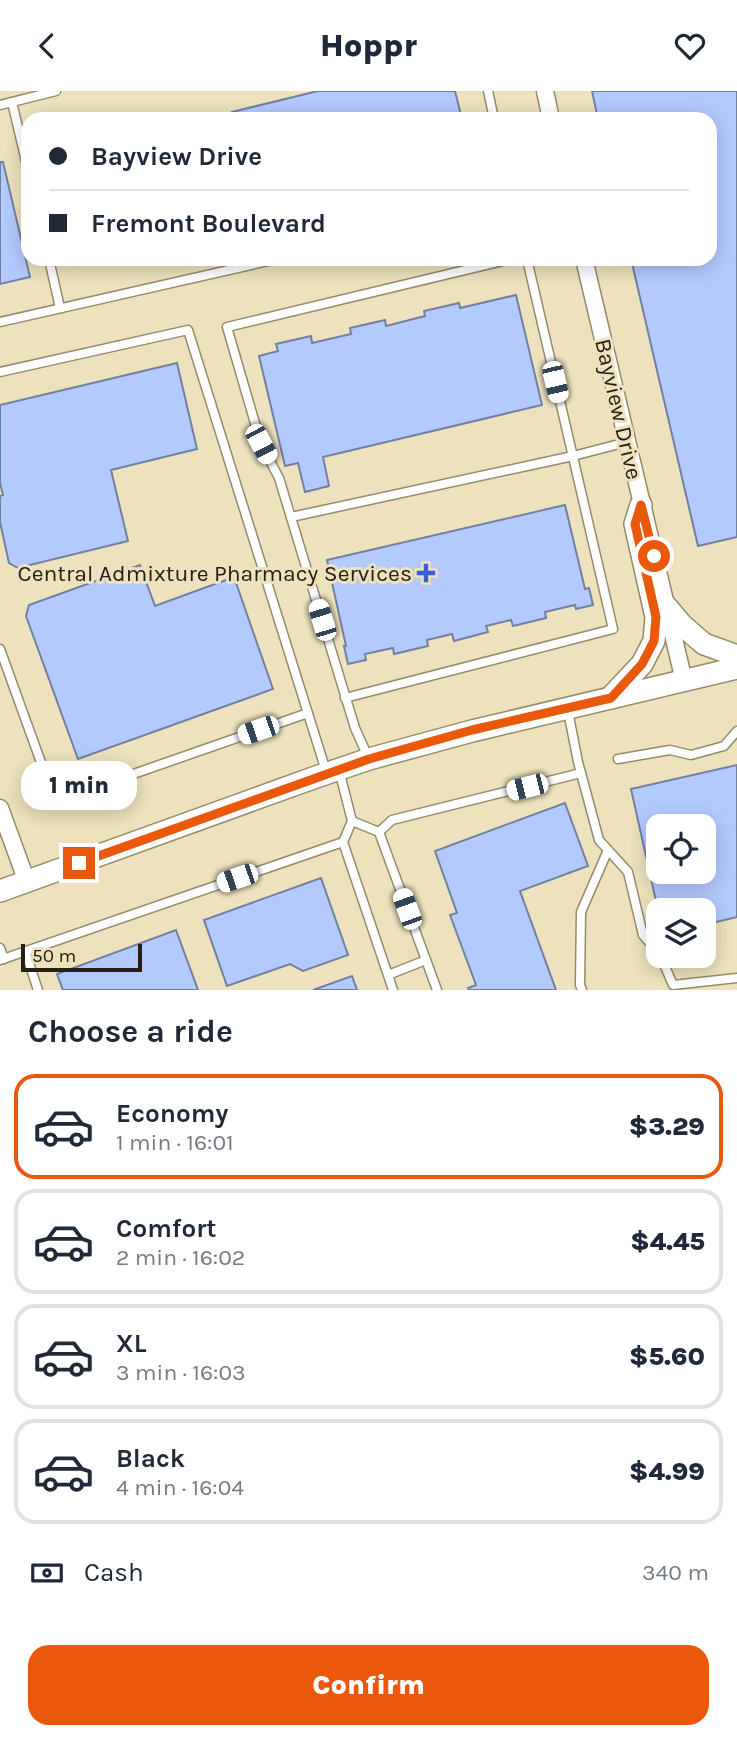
<!DOCTYPE html>
<meta charset="utf-8">
<style>
:root{--surface:#fff;--page:#f6f6f7;--text:#1f2937;--muted:#747a83;--line:#e0e1e3;--accent:#ea580c}
body{margin:0;font-family:Karla,sans-serif;background:var(--page);color:var(--text);height:100vh;display:flex;flex-direction:column;font-size:26px;white-space:nowrap}
*{box-sizing:border-box;margin:0}
p{font-size:23px;color:var(--muted)}
.icon{flex:none;width:38px;height:38px;fill:none;stroke:currentColor;stroke-width:2;stroke-linecap:round;stroke-linejoin:round}
.map{position:relative;height:899px;overflow:hidden}
.details{display:flex;flex-direction:column;background:var(--surface);flex:1}
.details>*{flex:none}
.top-card{position:absolute;left:21px;top:21px;width:696px;height:154px;border-radius:21px;box-shadow:0 4px 18px #0003;display:grid;align-content:center;height:154px;padding:0 28px;background:var(--surface)}
.controls{position:absolute;left:646px;top:723px;display:grid;gap:14px}
.controls a{display:grid;place-items:center;width:70px;height:70px;border-radius:14px;background:var(--surface);box-shadow:0 4px 18px #0003;font-size:35px}
.scale{position:absolute;left:21px;bottom:18px;width:121px;box-sizing:border-box;padding-left:7px;border:4px solid #252013;border-top:0;font-size:19px;line-height:24px;white-space:nowrap;color:#252013;-webkit-text-stroke:5px #ede2bd;paint-order:stroke}
.end{position:absolute;width:32px;height:32px;margin:-16px;border:9px solid #ea580c;background:#fff;box-shadow:0 0 0 4px #fff}
.from{border-radius:50%}
.bubble{position:absolute;height:49px;border-radius:21px;background:var(--surface);box-shadow:0 4px 18px #0003;font-size:23px;font-weight:800;line-height:49px;text-align:center}
.car{position:absolute;width:21px;height:42px;margin:-21px -10px;border-radius:9px;box-shadow:0 0 5px 2px #0007;background:linear-gradient(#fff 24%,#345 0 40%,#fff 0 76%,#345 0 86%,#fff 0)}
.top-card b{display:flex;align-items:center;gap:24px;height:66px;font-size:26px}
.top-card b+b{border-top:2px solid var(--line)}
.top-card i{width:18px;height:18px;background:var(--text)}
ul{padding:0;list-style:none}
li{display:flex;align-items:center;gap:21px;height:105px;margin:0 14px 10px;padding:0 14px;border:4px solid var(--line);border-radius:21px}
li div{flex:1}
li b{display:block;font-size:26px}
li em{font-style:normal;font-weight:800}
li.selected{border-color:var(--accent)}
li>.icon{width:63px;height:63px;stroke-width:1.5}
h2{padding:0 28px;font-size:32px;line-height:84px}
.pay{display:flex;align-items:center;gap:18px;height:77px;padding:0 28px;font-size:26px}
.pay p{margin-inline-start:auto}
.button{display:flex;gap:14px;margin-top:auto;padding:14px 28px}
.button a{flex:1;height:80px;border-radius:21px;background:var(--accent);color:#fff;font-size:28px;font-weight:800;line-height:80px;text-align:center}
header{display:flex;justify-content:space-between;align-items:center;height:91px;padding:0 28px;background:var(--surface);font-size:32px;font-weight:800}
.map>svg:first-child{display:block}
.building{fill:#b3cafe;stroke:#72809f;stroke-width:2;fill-rule:evenodd}
.lines{fill:none;stroke-linecap:round;stroke-linejoin:round}
.service-casing{stroke:#958b68;stroke-width:11}
.minor-casing{stroke:#958b68;stroke-width:19}
.secondary-casing{stroke:#958b68;stroke-width:24}
.service{stroke:#fff;stroke-width:8}
.minor{stroke:#fff;stroke-width:16}
.secondary{stroke:#fff;stroke-width:21}
.route{stroke:#ea580c;stroke-width:9}
.poi-dot{fill:#3a5fd0;stroke:#ede2bd;stroke-width:2.5}
.labels{text-anchor:middle;stroke-width:6;stroke-linejoin:round;paint-order:stroke}
.street-label{font-size:23px;fill:#252013;stroke:#ede2bd}
.poi-label{font-size:23px;fill:#252013;stroke:#ede2bd;text-anchor:end}
</style>
<header><svg class="icon" aria-label="back" viewBox="0 0 24 24"><path d="M15 5l-7 7 7 7"/></svg>Hoppr<svg class="icon" aria-label="heart" viewBox="0 0 24 24"><path d="M12 20l-8-8c-3-5 5-10 8-4 3-6 11-1 8 4z"/></svg></header>
<div class="map">
<svg width="737" height="899" viewBox="0 0 737 899">
<rect width="100%" height="100%" fill="#ede2bd"/>
<g class="building">
<polygon points="318,0 455,0 462,28 234,28 232,21"/>
<polygon points="592,0 737,0 737,446 698,455 631,168 710,168 710,28 598,28"/>
<polygon points="0,71 3,71 30,186 0,193"/>
<polygon points="76,168 105,168 77,174"/>
<polygon points="516,204 542,314 323,366 329,395 305,401 298,372 285,375 259,265 278,260 276,253 311,245 312,252 351,243 350,237 385,229 386,235 425,225 424,220 459,212 460,217"/>
<polygon points="177,272 197,358 111,379 128,450 18,477 9,472 0,431 0,405 3,404 0,392 0,314"/>
<polygon points="565,414 585,498 589,497 593,514 576,518 575,514 545,521 546,527 513,535 511,529 486,535 488,541 454,550 452,543 427,549 428,555 394,563 393,557 365,563 366,569 348,573 344,555 346,555 327,469"/>
<polygon points="140,474 155,515 234,486 273,598 78,668 26,525 29,514"/>
<path d="M737,674V826L704,834V819H658L631,698ZM658,735H704V780H658Z"/>
<polygon points="565,712 588,775 520,800 556,899 469,899 468,897 476,894 450,824 457,822 435,760"/>
<polygon points="321,787 348,864 303,880 290,873 227,895 204,829"/>
<polygon points="176,839 198,899 63,899 57,883"/>
<polygon points="352,885 357,899 313,899"/>
</g>
<g class="lines">
<g class="service-casing">
<g id="service">
<polyline points="488,0 494,28"/>
<polyline points="12,11 28,79"/>
<polyline points="0,14 56,0"/>
<polyline points="49,168 60,217"/>
<polyline points="0,231 277,168"/>
<polyline points="0,281 188,239 326,680"/>
<polyline points="291,426 573,365 627,351"/>
<polyline points="0,558 47,688 59,709 308,622"/>
<polyline points="345,607 613,538 527,168"/>
<polyline points="568,620 578,671 599,749 628,781 643,844 658,861"/>
<polyline points="368,666 355,637 279,387 261,353 227,236 511,168"/>
<polyline points="618,668 670,659 691,664 724,655 737,640"/>
<polyline points="339,679 352,730 343,751 393,899"/>
<polyline points="352,730 379,741 437,899"/>
<polyline points="379,741 392,729 581,682"/>
<polyline points="0,857 4,868"/>
<polyline points="25,860 38,899"/>
<polyline points="660,864 673,894 737,887"/>
<polyline points="0,869 343,751"/>
<polyline points="388,884 426,869"/>
<polyline points="582,899 580,894 581,821 608,759"/>
</g>
</g>
<g class="minor-casing">
<g id="minor">
<polyline points="545,0 551,28"/>
<polyline points="584,168 684,590"/>
<polyline points="0,717 27,791"/>
</g>
</g>
<g class="secondary-casing">
<g id="secondary">
<polyline points="666,515 682,534 704,553 737,565"/>
<polyline points="610,607 642,573 654,550 656,526 635,433 641,414"/>
<polyline points="0,800 316,686 369,668 472,640 737,577"/>
</g>
</g>
<use href="#service" class="service"/>
<use href="#minor" class="minor"/>
<use href="#secondary" class="secondary"/>
</g>
<g class="lines">
<polyline class="route" points="79,772 369,668 472,639 611,607 642,573 654,550 656,526 635,433 641,414 654,465"/>
</g>
<path class="poi-dot" d="M422.5 471.5h7v7h7v7h-7v7h-7v-7h-7v-7h7z"/>
<g class="labels">
<g class="street-label">
<text transform="translate(619 318) rotate(77)" y="8">Bayview Drive</text>
</g>
<g class="poi-label">
<text x="412" y="490">Central Admixture Pharmacy Services</text>
</g>
</g>
</svg>
<div class="controls">
<a><svg class="icon" aria-label="locate" viewBox="0 0 24 24"><circle cx="12" cy="12" r="6"/><path d="M12 2v4M12 18v4M2 12h4M18 12h4"/></svg></a>
<a><svg class="icon" aria-label="layers" viewBox="0 0 24 24"><path d="M12 4l9 5-9 5-9-5zM3 14l9 5 9-5"/></svg></a>
</div>
<div class="scale">50 m</div>
<i class="end from" style="left:654px;top:465px"></i>
<i class="end" style="left:79px;top:772px"></i>
<div class="bubble" style="left:21px;top:670px;width:116px">1 min</div>
<i class="car" style="left:555px;top:291px;rotate:167deg"></i>
<i class="car" style="left:261px;top:353px;rotate:152deg"></i>
<i class="car" style="left:322px;top:529px;rotate:343deg"></i>
<i class="car" style="left:258px;top:639px;rotate:251deg"></i>
<i class="car" style="left:527px;top:696px;rotate:256deg"></i>
<i class="car" style="left:237px;top:787px;rotate:251deg"></i>
<i class="car" style="left:407px;top:818px;rotate:340deg"></i>
<div class="top-card">
<b><i class="from"></i>Bayview Drive</b>
<b><i></i>Fremont Boulevard</b>
</div>
</div>
<section class="details">
<h2>Choose a ride</h2>
<ul>
<li class="selected"><svg class="icon" aria-label="car" viewBox="0 0 24 24"><path d="M5 17H2v-5l4-1 3-4h7l3 4 3 1v5h-3M9 17h6M6 11h13"/><circle cx="7" cy="17" r="2"/><circle cx="17" cy="17" r="2"/></svg><div><b>Economy</b><p>1 min · 16:01</p></div><em>$3.29</em></li>
<li><svg class="icon" aria-label="car" viewBox="0 0 24 24"><path d="M5 17H2v-5l4-1 3-4h7l3 4 3 1v5h-3M9 17h6M6 11h13"/><circle cx="7" cy="17" r="2"/><circle cx="17" cy="17" r="2"/></svg><div><b>Comfort</b><p>2 min · 16:02</p></div><em>$4.45</em></li>
<li><svg class="icon" aria-label="car" viewBox="0 0 24 24"><path d="M5 17H2v-5l4-1 3-4h7l3 4 3 1v5h-3M9 17h6M6 11h13"/><circle cx="7" cy="17" r="2"/><circle cx="17" cy="17" r="2"/></svg><div><b>XL</b><p>3 min · 16:03</p></div><em>$5.60</em></li>
<li><svg class="icon" aria-label="car" viewBox="0 0 24 24"><path d="M5 17H2v-5l4-1 3-4h7l3 4 3 1v5h-3M9 17h6M6 11h13"/><circle cx="7" cy="17" r="2"/><circle cx="17" cy="17" r="2"/></svg><div><b>Black</b><p>4 min · 16:04</p></div><em>$4.99</em></li>
</ul>
<div class="pay"><svg class="icon" aria-label="cash" viewBox="0 0 24 24"><path d="M3 7h18v10H3z"/><circle cx="12" cy="12" r="2"/></svg>Cash<p>340 m</p></div>
<div class="button"><a>Confirm</a></div>
</section>
